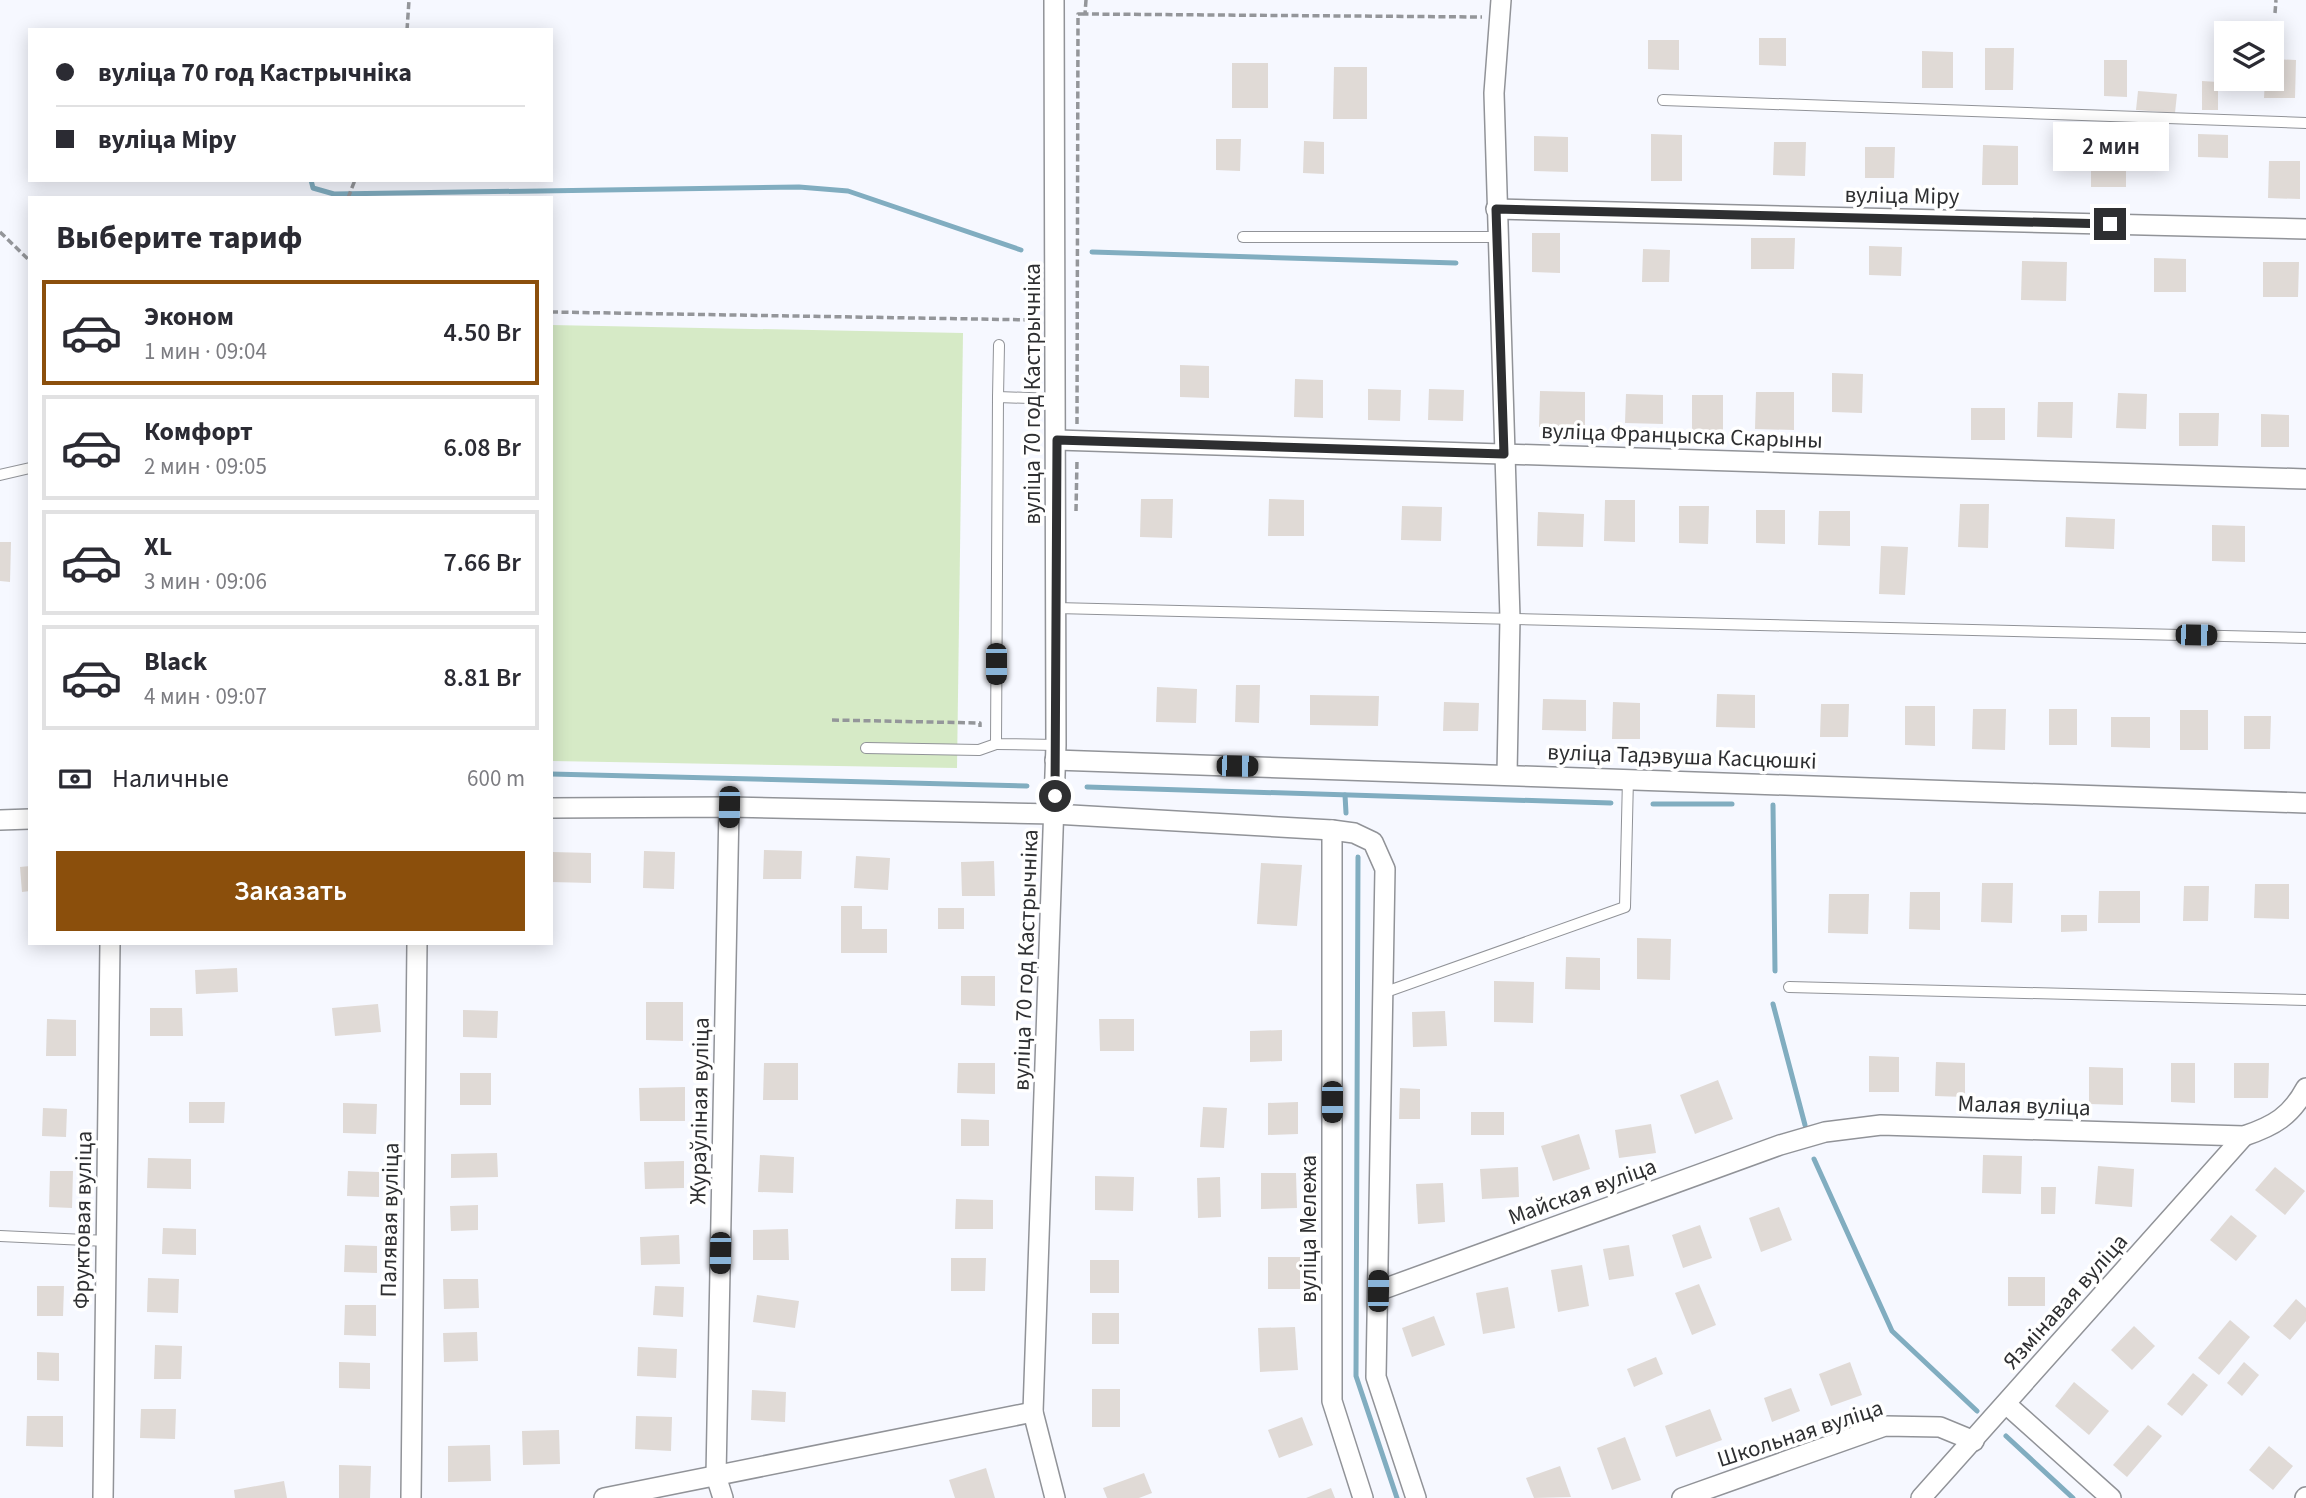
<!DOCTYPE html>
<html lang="ru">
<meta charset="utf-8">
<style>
:root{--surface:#fff;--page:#f2f2f3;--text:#2b2b33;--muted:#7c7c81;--line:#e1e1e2;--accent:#8b4f0c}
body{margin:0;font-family:"Source Sans 3",sans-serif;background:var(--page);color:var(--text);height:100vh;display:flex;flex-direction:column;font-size:26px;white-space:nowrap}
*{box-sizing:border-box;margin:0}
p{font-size:23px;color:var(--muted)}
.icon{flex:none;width:38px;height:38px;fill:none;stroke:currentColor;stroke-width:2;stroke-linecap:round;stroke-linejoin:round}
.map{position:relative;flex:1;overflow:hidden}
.panel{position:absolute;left:28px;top:196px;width:525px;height:749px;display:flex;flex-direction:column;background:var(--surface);border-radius:0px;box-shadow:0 4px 18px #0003}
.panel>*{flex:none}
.guide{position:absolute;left:28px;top:28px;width:525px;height:154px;border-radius:0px;box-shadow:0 4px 18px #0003;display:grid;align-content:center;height:154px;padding:0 28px;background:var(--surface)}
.controls{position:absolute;left:2214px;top:21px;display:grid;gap:14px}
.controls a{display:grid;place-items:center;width:70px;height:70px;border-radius:0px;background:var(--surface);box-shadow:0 4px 18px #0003;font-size:35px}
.end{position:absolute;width:32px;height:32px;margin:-16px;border:9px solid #2e2f31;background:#fff;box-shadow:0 0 0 4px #fff}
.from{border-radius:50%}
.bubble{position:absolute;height:49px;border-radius:0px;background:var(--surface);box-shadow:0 4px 18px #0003;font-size:23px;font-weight:600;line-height:49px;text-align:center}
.car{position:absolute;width:21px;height:42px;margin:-21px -10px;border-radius:9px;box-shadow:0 0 5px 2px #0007;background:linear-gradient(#222 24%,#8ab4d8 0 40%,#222 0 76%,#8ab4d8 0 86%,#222 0)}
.guide b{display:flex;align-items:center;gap:24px;height:66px;font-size:26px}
.guide b+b{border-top:2px solid var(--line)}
.guide i{width:18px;height:18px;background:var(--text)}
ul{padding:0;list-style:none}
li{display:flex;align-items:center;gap:21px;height:105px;margin:0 14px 10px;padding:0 14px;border:4px solid var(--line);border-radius:0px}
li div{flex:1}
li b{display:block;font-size:26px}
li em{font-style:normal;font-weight:600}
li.current{border-color:var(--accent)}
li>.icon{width:63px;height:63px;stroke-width:1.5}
h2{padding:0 28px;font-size:32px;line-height:84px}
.pay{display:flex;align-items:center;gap:18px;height:77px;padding:0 28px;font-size:26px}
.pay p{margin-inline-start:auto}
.cta{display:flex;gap:14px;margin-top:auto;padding:14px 28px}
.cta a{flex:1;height:80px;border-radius:0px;background:var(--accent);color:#fff;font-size:28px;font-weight:600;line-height:80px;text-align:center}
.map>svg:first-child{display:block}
.green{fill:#d6eac6}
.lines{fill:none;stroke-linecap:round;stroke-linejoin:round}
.stream{stroke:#81adc0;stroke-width:5}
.building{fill:#e0dad6}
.lane-casing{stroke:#919398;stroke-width:12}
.street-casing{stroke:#919398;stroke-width:22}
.path{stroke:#94969a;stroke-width:3.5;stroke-dasharray:7 3.5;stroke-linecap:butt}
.lane{stroke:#fff;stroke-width:10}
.street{stroke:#fff;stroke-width:19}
.route{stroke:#2e2f31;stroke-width:9}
.labels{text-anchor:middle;stroke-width:7;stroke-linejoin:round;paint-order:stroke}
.street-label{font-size:23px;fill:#2e2f31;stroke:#fff}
</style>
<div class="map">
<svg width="2306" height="1498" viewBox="0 0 2306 1498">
<rect width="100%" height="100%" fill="#f6f8ff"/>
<polygon class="green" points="551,325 963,333 957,768 551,761"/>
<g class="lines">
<g class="stream">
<polyline points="311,180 313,188 334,194 799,187 848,191 1021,250"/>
<polyline points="1092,252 1456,263"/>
<polyline points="551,774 1027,786"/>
<polyline points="1087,787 1611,803"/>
<polyline points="1345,795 1346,813"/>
<polyline points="1653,804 1732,804"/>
<polyline points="1773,805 1775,971"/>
<polyline points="1358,857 1356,1376 1397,1498"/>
<polyline points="1773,1004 1805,1125"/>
<polyline points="1814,1159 1892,1331 1977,1411"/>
<polyline points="2006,1436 2073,1498"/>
</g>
</g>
<g class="building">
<polygon points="1759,38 1786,38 1786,66 1759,65"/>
<polygon points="1648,40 1679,40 1679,70 1648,69"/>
<polygon points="1985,48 2014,48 2013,90 1985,90"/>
<polygon points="1922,51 1953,52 1953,88 1922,88"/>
<polygon points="2272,59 2296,60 2295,98 2264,98 2265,79 2272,79"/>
<polygon points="2104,60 2127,60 2127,97 2104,96"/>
<rect x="1232" y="63" width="36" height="45"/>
<polygon points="1334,67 1367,67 1367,119 1333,119"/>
<polygon points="2202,81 2218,82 2218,110 2202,110"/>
<polygon points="2138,91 2177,94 2175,113 2136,110"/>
<polygon points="1651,134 1682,135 1682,181 1651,181"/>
<polygon points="2198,134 2228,135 2228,158 2198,157"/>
<polygon points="1534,136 1568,137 1568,172 1534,171"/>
<polygon points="1216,139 1241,139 1240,171 1216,170"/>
<polygon points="1304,141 1324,142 1324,174 1303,173"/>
<polygon points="1774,142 1806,142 1805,176 1773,175"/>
<polygon points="1983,145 2018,146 2018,185 1982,185"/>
<polygon points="1865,147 1895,147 1894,178 1865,178"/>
<rect x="2091" y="157" width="35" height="30"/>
<polygon points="2269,161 2300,161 2300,199 2268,198"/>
<polygon points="1532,233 1560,233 1560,273 1532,272"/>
<polygon points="1751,238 1795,238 1794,269 1751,269"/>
<polygon points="1869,246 1902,247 1901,276 1869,275"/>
<polygon points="1643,249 1670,250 1669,282 1642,282"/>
<polygon points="2154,258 2186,259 2186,292 2154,292"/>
<polygon points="2022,261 2067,262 2066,301 2021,300"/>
<polygon points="2263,262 2299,262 2298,297 2263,297"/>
<polygon points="1180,365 1209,366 1209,398 1180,397"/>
<polygon points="1832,373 1863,374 1862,413 1832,412"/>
<polygon points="1295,379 1323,380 1323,418 1294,417"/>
<polygon points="1368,389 1401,390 1400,421 1368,420"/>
<polygon points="1429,389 1464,390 1463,421 1428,420"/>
<polygon points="1540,391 1585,392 1585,428 1539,427"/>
<polygon points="1756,392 1794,392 1794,430 1755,429"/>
<polygon points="2118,393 2147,394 2146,429 2116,428"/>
<polygon points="1626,394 1663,395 1663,424 1625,423"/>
<polygon points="1692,395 1723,395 1723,431 1692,430"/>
<polygon points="2038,402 2073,402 2072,438 2037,437"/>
<rect x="1971" y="408" width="34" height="32"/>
<polygon points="2179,413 2219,413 2218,446 2179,446"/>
<polygon points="2261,414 2289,415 2289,447 2261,447"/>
<polygon points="1141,499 1173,499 1172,538 1140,537"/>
<polygon points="1269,499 1304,500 1304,536 1268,536"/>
<polygon points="1605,500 1635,500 1635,542 1604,541"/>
<polygon points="1960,504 1989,504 1988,548 1958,547"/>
<polygon points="1402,506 1442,507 1441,541 1401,540"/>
<polygon points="1679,506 1709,506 1708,544 1679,543"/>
<polygon points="1756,510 1785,510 1785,544 1756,543"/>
<polygon points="1819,511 1850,511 1850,546 1818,545"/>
<polygon points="1538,512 1584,514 1583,547 1537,546"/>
<polygon points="2066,517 2115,519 2114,549 2065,547"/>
<polygon points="2212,525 2245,526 2245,562 2212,561"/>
<polygon points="0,542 11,542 10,582 0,581"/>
<polygon points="1881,546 1908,547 1905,595 1879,594"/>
<polygon points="1236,685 1260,685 1259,723 1235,722"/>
<polygon points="1157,687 1197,689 1196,723 1156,722"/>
<polygon points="1717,694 1755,695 1755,728 1716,727"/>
<polygon points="1310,695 1379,696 1378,726 1310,725"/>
<polygon points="1543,699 1586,700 1586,731 1542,730"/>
<polygon points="1444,702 1479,703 1478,731 1443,731"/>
<polygon points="1613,702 1640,703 1640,739 1612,739"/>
<polygon points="1821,704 1849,704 1848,737 1820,737"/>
<polygon points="1905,706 1935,706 1935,746 1905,745"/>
<polygon points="1973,709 2006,709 2005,750 1972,749"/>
<rect x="2049" y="709" width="28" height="36"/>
<rect x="2180" y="710" width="28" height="40"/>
<polygon points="2244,716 2271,716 2270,749 2244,749"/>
<polygon points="2111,717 2150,717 2150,748 2111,747"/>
<polygon points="764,850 802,851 801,879 763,879"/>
<polygon points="644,851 675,852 674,889 643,888"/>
<polygon points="552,852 591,853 591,883 551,882"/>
<polygon points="856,856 890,858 888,890 854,888"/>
<polygon points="994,861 995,896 962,896 961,862"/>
<polygon points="1261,863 1302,865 1297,926 1257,924"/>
<polygon points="30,866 30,891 22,892 20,867"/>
<polygon points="1982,883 2013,883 2012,923 1981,922"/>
<polygon points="2255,884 2289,884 2289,919 2254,918"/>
<polygon points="2184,886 2209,886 2208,921 2183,921"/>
<polygon points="2099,891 2140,891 2140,923 2098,923"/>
<polygon points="1910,892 1940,892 1940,930 1909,929"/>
<polygon points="1829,894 1869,894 1868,934 1828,933"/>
<polygon points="841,906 862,906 862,929 887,929 887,953 841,953"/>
<rect x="938" y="908" width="26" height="21"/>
<polygon points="2061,915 2087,915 2087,931 2061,932"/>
<polygon points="1637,938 1671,939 1670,980 1637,979"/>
<polygon points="1566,957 1600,958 1600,990 1565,989"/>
<polygon points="237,968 238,992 196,994 195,970"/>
<polygon points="961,976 995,976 995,1006 961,1005"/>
<polygon points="1494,981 1534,982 1533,1023 1494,1022"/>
<polygon points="646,1002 683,1002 683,1041 646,1040"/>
<polygon points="378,1004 381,1032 335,1036 332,1008"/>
<polygon points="150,1008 182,1008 183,1036 150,1036"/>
<polygon points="463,1010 498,1011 497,1038 463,1037"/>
<polygon points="1445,1011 1447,1046 1413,1047 1412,1012"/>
<polygon points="47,1019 76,1020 76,1056 46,1056"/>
<polygon points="1099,1019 1134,1019 1134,1051 1100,1051"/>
<polygon points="1282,1030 1282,1061 1250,1062 1250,1031"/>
<polygon points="1869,1056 1899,1057 1899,1092 1869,1092"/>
<polygon points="1936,1062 1965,1063 1965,1097 1935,1096"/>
<polygon points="764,1063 798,1063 798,1100 763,1100"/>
<polygon points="958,1063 995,1063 995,1094 957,1093"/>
<polygon points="2171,1063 2195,1063 2195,1103 2171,1102"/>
<polygon points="2234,1063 2269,1063 2268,1098 2234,1098"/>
<polygon points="2089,1067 2123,1068 2123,1105 2089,1104"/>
<rect x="460" y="1073" width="31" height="32"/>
<polygon points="1718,1080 1733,1119 1695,1134 1680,1095"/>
<polygon points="685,1087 685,1121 640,1121 639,1088"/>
<polygon points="1400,1088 1420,1089 1420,1119 1399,1119"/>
<polygon points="189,1102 225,1102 224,1123 189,1123"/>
<polygon points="1298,1102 1298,1134 1268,1135 1268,1103"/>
<polygon points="343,1103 377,1104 376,1134 343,1133"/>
<polygon points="1203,1107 1227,1108 1224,1148 1200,1147"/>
<polygon points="43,1108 67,1109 66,1137 42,1136"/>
<rect x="1471" y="1112" width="33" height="23"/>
<polygon points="961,1119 989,1120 989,1146 961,1146"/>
<polygon points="1651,1124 1656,1153 1619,1158 1615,1130"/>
<polygon points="1579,1134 1590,1169 1553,1181 1541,1146"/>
<polygon points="497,1153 498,1177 451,1178 451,1154"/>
<polygon points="760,1155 794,1157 793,1193 758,1192"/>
<polygon points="1983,1155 2022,1156 2021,1194 1982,1193"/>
<polygon points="148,1158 191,1159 191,1189 147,1188"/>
<polygon points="684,1161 684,1188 645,1189 644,1162"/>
<polygon points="2098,1166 2134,1169 2132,1207 2095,1204"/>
<polygon points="1518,1167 1519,1197 1482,1199 1480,1169"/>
<polygon points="2275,1167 2305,1191 2285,1215 2255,1190"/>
<polygon points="50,1171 73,1171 72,1208 49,1207"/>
<polygon points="348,1171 379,1172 379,1197 347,1196"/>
<polygon points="1261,1173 1296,1173 1297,1208 1261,1209"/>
<polygon points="1095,1176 1134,1177 1133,1211 1095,1210"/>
<polygon points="1220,1177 1221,1217 1198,1218 1197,1178"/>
<polygon points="1443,1183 1445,1222 1418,1224 1416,1184"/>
<polygon points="2041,1187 2056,1187 2055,1214 2041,1214"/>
<polygon points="956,1199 993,1200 993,1229 955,1229"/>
<polygon points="478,1205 478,1230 451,1231 450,1206"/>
<polygon points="1779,1207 1792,1240 1761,1252 1749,1218"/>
<polygon points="2231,1215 2257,1236 2236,1261 2210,1240"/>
<polygon points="1700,1225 1712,1258 1683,1268 1672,1235"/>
<polygon points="163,1228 196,1229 196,1255 162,1254"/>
<polygon points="788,1229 789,1260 753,1260 753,1230"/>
<polygon points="679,1235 680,1264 641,1265 640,1237"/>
<polygon points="345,1245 377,1246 377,1273 344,1272"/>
<polygon points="1629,1245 1634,1276 1609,1280 1603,1249"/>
<rect x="1268" y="1257" width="32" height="32"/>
<polygon points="951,1258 986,1258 985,1291 951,1291"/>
<rect x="1090" y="1260" width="29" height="33"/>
<polygon points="1582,1265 1589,1306 1558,1312 1551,1270"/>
<rect x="2008" y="1277" width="37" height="29"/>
<polygon points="148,1278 179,1279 178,1313 147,1312"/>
<polygon points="443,1279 478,1279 479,1308 444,1309"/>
<polygon points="1699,1284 1716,1325 1692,1335 1675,1293"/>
<polygon points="37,1286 64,1286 63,1316 37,1316"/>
<polygon points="655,1286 684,1287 683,1317 653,1315"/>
<polygon points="1508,1287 1515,1328 1483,1334 1476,1293"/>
<polygon points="757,1295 799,1301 795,1328 753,1322"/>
<polygon points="2296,1299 2306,1308 2306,1321 2290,1340 2273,1326"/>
<polygon points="345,1305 376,1305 376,1336 344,1335"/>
<rect x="1092" y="1313" width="27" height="31"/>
<polygon points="1434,1316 1445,1345 1412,1357 1402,1328"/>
<polygon points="2230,1320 2250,1337 2219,1375 2198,1358"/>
<polygon points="2134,1326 2155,1346 2132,1370 2111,1350"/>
<polygon points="1295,1327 1298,1370 1260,1372 1258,1328"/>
<polygon points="477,1332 478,1361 444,1362 443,1333"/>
<polygon points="155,1345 182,1346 181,1379 154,1379"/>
<polygon points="638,1347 677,1349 676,1378 637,1376"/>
<polygon points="37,1352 59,1353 59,1381 37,1380"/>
<polygon points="1656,1357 1663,1374 1634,1387 1627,1369"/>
<polygon points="339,1362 370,1363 370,1389 339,1388"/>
<polygon points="1850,1362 1862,1395 1831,1406 1819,1374"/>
<polygon points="2244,1362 2259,1375 2242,1396 2227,1383"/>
<polygon points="2193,1373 2208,1385 2182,1416 2167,1404"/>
<polygon points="2074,1382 2109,1411 2089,1435 2055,1406"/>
<polygon points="1791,1388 1800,1411 1772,1422 1764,1398"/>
<rect x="1092" y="1389" width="28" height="38"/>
<polygon points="752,1390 786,1392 785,1422 751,1420"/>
<polygon points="141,1409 176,1409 175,1439 140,1438"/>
<polygon points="1710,1409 1722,1440 1676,1457 1665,1426"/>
<polygon points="27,1416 63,1416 63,1447 26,1446"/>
<polygon points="636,1416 672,1417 671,1451 635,1449"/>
<polygon points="1302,1417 1313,1445 1279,1458 1268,1430"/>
<polygon points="2148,1425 2162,1436 2127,1477 2113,1465"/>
<polygon points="559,1430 560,1464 523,1465 522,1431"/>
<polygon points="1625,1437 1641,1480 1612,1490 1597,1448"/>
<polygon points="490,1445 491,1481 448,1482 448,1446"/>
<polygon points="2269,1446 2293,1466 2273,1490 2249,1470"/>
<polygon points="339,1465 371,1466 370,1498 339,1498"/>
<polygon points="1560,1466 1571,1497 1534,1498 1526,1478"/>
<polygon points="986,1468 995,1498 955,1498 949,1480"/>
<polygon points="1144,1473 1152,1493 1139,1498 1107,1498 1103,1488"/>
<polygon points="284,1481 287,1498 235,1498 234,1490"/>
<polygon points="1331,1488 1335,1498 1306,1498"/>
</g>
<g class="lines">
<g class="lane-casing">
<g id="lane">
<polyline points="1663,100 2306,123"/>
<polyline points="1243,237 1497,237"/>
<polyline points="998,397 999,345"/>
<polyline points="0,475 30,468"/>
<polyline points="1056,608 2306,638"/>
<polyline points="1056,745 996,744 998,397 1056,399"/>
<polyline points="866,748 979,750 996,744"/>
<polyline points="1789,987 2306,1000"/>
<polyline points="1383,993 1625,907 1628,778"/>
<polyline points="0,1236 107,1241"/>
</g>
</g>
<g class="street-casing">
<g id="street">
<polyline points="1054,0 1056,745 1033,1412 1055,1498"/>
<polyline points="1501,0 1494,93 1510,618 1507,774"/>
<polyline points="1496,209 2306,229"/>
<polyline points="1057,440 2306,479"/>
<polyline points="1055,760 2306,803"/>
<polyline points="551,808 729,807 1054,814 1332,830 1354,833 1373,842 1385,869 1376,1377 1416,1498"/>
<polyline points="0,820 30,819"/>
<polyline points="1332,830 1332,1401 1363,1498"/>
<path d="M1378,1291L1780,1145L1825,1132L1881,1125L2244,1136C2274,1126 2291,1116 2306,1088"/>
<polyline points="2006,1404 2111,1498"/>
<polyline points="103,1498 110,943"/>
<polyline points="411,1498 417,943"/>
<polyline points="604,1498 1033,1412"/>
<polyline points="723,1498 716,1476 729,807"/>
<polyline points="1682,1498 1885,1426 1940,1427 1974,1441"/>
<polyline points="1921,1498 2244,1136"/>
<polyline points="2305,1498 2306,1497"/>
</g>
</g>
<g class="path">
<polyline points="1086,0 1085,14 1482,17"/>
<polyline points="2275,13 2276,0"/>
<polyline points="407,30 409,0"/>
<polyline points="348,198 355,180"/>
<polyline points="0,232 30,261"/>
<polyline points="551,312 1036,320"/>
<polyline points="1077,424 1078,14 1085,14"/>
<polyline points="1076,511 1077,460"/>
<polyline points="832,720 980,723 980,727"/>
</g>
<use href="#lane" class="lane"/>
<use href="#street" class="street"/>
</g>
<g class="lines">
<polyline class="route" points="1055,796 1057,440 1504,454 1496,209 2110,224"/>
</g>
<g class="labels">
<g class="street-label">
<text transform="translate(1902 195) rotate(1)" y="8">вуліца Міру</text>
<text transform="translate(1032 394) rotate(-90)" y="8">вуліца 70 год Кастрычніка</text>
<text transform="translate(1682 435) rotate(2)" y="8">вуліца Францыска Скарыны</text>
<text transform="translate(1682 756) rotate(2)" y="8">вуліца Тадэвуша Касцюшкі</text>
<text transform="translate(1025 960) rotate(-88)" y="8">вуліца 70 год Кастрычніка</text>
<text transform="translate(2024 1105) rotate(2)" y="8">Малая вуліца</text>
<text transform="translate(699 1111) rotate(-89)" y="8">Жураўліная вуліца</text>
<text transform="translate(1582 1191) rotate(-20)" y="8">Майская вуліца</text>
<text transform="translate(82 1220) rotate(-89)" y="8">Фруктовая вуліца</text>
<text transform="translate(389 1220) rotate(-89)" y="8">Палявая вуліца</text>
<text transform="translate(1308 1229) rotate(-90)" y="8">вуліца Мележа</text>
<text transform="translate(2065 1301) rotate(-48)" y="8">Язмінавая вуліца</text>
<text transform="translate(1800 1433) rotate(-18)" y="8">Школьная вуліца</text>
</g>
</g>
</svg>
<div class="controls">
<a><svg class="icon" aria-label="layers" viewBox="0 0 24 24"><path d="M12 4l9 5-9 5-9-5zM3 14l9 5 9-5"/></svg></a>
</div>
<i class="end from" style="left:1055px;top:796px"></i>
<i class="end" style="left:2110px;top:224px"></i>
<div class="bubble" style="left:2053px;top:122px;width:116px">2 мин</div>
<i class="car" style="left:2196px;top:635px;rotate:91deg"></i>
<i class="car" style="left:996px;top:664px;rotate:180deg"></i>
<i class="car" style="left:1237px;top:766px;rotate:91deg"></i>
<i class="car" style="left:729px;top:807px;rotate:181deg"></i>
<i class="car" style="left:1332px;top:1102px;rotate:180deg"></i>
<i class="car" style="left:720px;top:1253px;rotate:181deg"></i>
<i class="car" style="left:1378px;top:1291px;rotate:1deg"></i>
<div class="guide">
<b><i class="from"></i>вуліца 70 год Кастрычніка</b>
<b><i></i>вуліца Міру</b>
</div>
<section class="panel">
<h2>Выберите тариф</h2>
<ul>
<li class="current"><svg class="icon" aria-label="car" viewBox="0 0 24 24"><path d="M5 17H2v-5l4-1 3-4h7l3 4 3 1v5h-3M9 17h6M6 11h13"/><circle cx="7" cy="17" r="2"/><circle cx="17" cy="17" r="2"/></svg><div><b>Эконом</b><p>1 мин · 09:04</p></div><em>4.50 Br</em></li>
<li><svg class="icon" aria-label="car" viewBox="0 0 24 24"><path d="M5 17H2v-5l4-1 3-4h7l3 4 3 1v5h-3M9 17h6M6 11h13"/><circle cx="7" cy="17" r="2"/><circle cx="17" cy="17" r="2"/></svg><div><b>Комфорт</b><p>2 мин · 09:05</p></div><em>6.08 Br</em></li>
<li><svg class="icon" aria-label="car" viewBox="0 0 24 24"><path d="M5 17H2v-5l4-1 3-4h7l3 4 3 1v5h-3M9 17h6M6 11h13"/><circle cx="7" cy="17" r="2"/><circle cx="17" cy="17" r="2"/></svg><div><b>XL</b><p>3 мин · 09:06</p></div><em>7.66 Br</em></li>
<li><svg class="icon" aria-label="car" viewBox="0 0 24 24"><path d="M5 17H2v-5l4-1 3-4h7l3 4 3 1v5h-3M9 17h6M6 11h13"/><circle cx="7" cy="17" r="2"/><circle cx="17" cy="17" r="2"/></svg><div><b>Black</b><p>4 мин · 09:07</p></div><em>8.81 Br</em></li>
</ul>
<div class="pay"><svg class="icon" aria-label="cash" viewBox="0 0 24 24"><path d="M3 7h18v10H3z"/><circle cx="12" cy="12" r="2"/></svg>Наличные<p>600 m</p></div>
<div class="cta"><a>Заказать</a></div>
</section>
</div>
